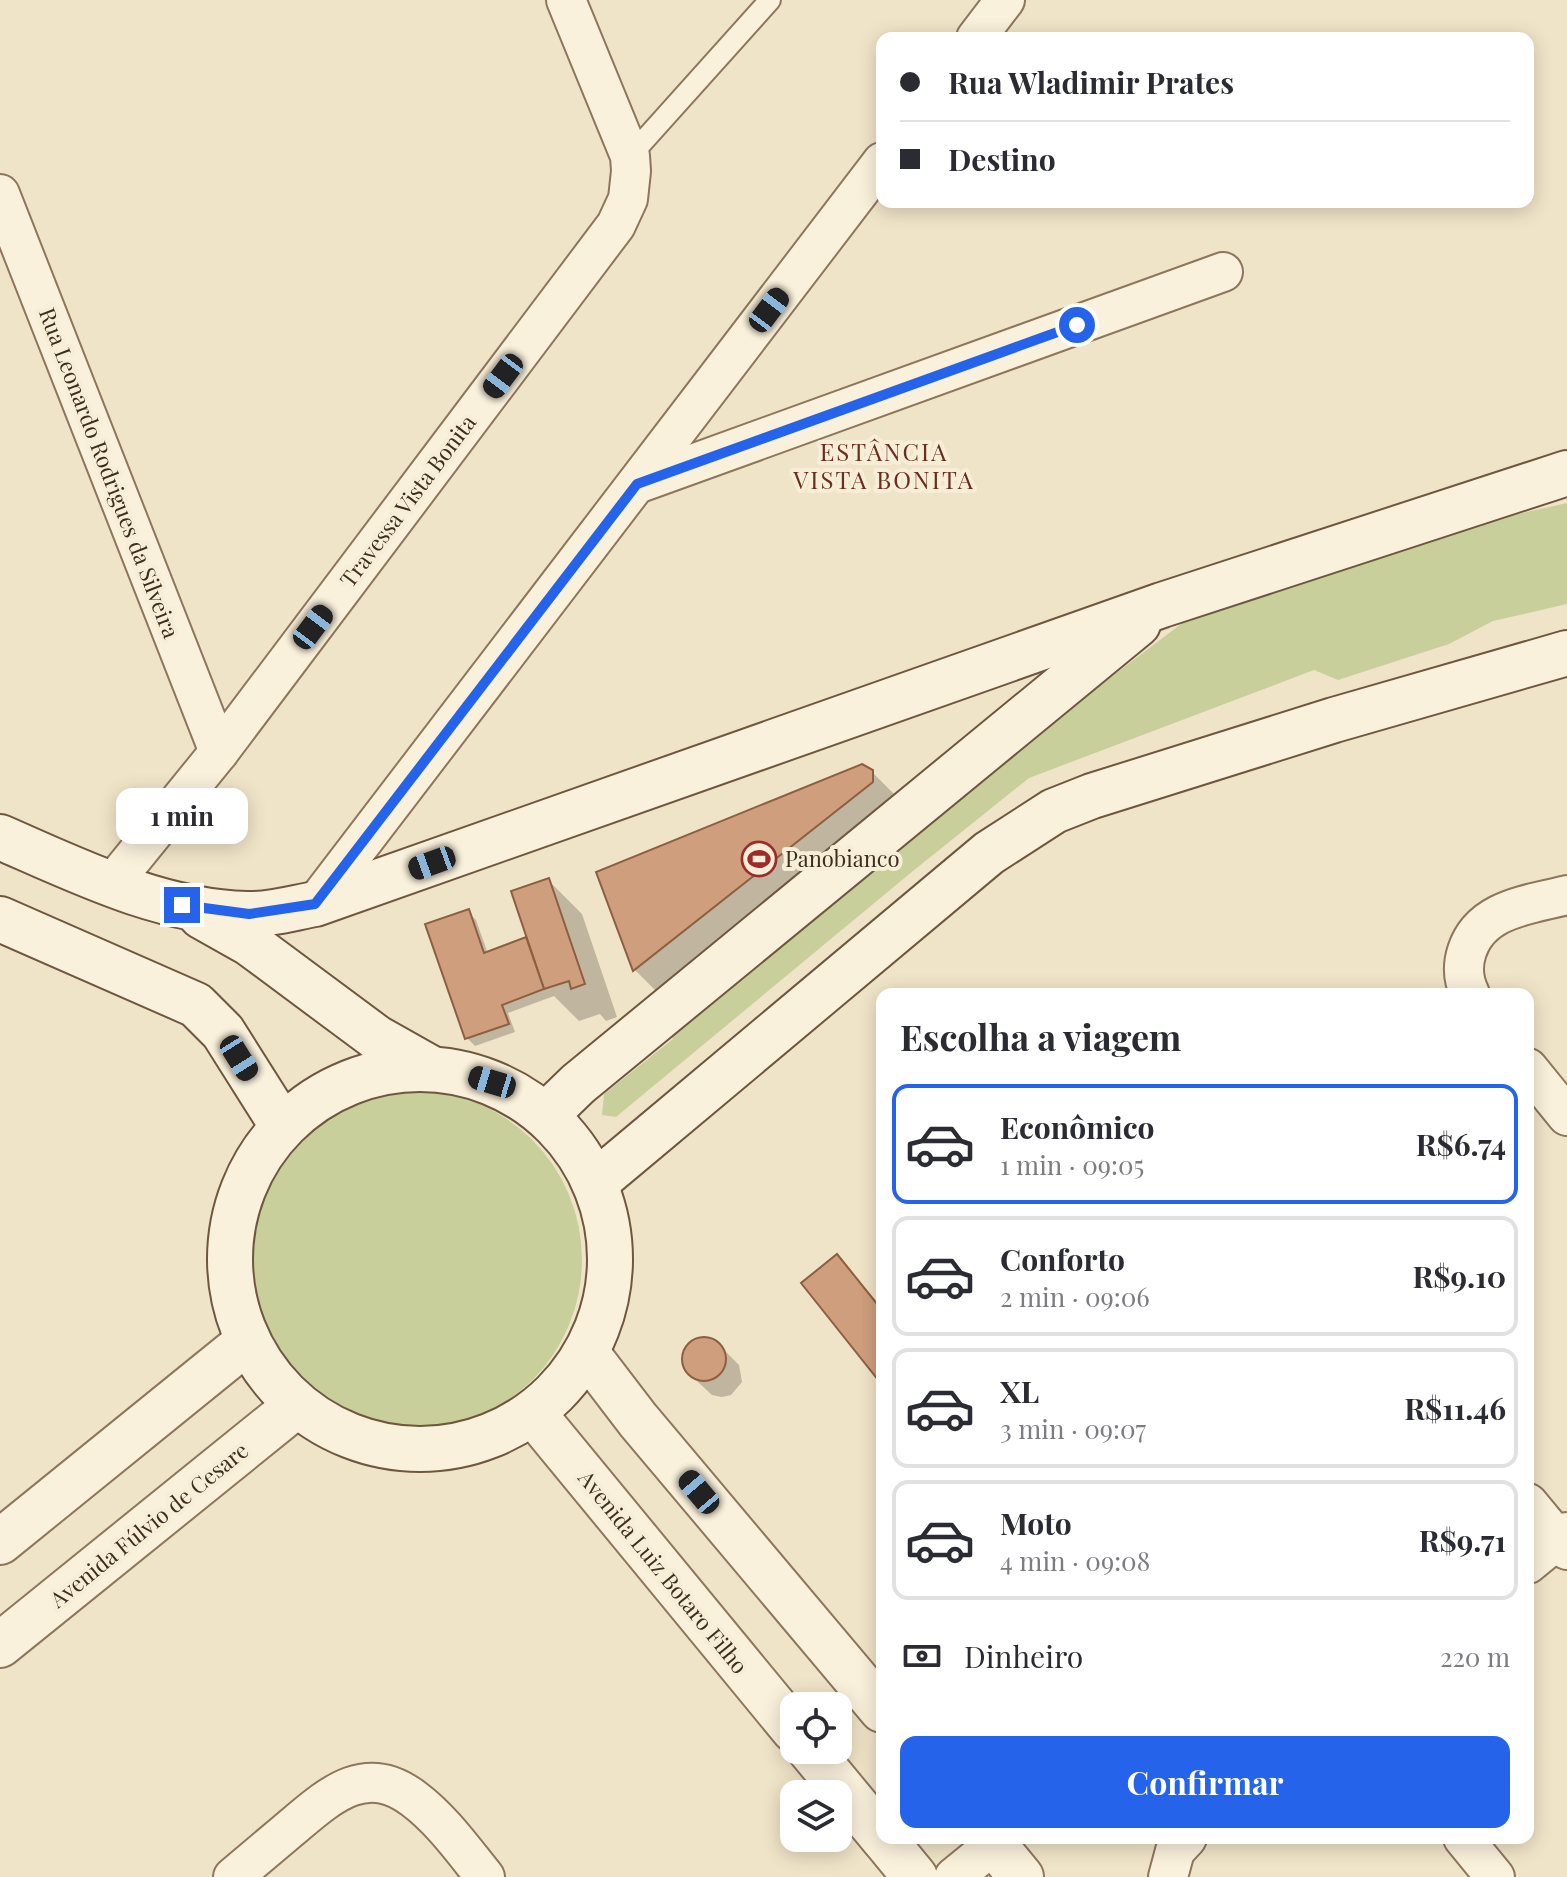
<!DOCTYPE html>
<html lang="pt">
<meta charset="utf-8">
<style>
:root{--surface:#fff;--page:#f2f2f3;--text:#2b2b33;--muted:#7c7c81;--line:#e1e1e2;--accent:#2563eb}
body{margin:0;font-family:"Playfair Display",serif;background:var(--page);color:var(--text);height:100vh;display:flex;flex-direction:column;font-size:30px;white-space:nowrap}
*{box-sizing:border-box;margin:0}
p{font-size:26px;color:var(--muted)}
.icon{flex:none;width:44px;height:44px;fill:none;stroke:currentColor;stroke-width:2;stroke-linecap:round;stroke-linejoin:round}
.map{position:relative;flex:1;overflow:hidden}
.sheet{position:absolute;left:876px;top:988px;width:658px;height:856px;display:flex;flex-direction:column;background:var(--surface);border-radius:16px;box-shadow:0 4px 20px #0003}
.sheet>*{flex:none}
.top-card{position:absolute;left:876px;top:32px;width:658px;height:176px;border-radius:16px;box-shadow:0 4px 20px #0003;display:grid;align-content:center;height:176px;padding:0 24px;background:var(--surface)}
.controls{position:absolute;left:780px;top:1692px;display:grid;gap:16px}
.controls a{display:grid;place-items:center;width:72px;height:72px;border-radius:16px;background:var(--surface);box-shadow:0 4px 20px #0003;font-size:40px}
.end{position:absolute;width:36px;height:36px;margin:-18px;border:10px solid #2563eb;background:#fff;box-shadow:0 0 0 4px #fff}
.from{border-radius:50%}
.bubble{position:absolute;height:56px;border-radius:16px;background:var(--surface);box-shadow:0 4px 20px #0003;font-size:26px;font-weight:700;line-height:56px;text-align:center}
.car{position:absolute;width:24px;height:48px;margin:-24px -12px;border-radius:10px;box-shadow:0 0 6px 2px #0007;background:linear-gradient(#222 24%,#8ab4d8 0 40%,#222 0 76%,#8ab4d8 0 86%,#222 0)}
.top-card b{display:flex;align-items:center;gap:28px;height:76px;font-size:30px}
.top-card b+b{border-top:2px solid var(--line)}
.top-card i{width:20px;height:20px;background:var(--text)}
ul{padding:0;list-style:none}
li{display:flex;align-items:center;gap:24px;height:120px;margin:0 16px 12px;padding:0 8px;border:4px solid var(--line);border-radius:16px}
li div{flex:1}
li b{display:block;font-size:30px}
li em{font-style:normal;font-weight:700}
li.current{border-color:var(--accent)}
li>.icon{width:72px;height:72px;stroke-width:1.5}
h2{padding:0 24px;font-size:36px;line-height:96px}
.pay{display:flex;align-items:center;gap:20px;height:88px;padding:0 24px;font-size:30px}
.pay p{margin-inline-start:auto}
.action{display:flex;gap:16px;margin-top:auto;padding:16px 24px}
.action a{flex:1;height:92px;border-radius:16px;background:var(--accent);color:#fff;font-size:32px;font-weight:700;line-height:92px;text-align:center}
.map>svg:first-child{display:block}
.green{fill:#c9cf9b}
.shadow{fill:#0003}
.building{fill:#cf9f7d;stroke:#8d5f41;stroke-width:2}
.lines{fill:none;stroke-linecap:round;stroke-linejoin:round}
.service-casing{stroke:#8d765c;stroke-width:24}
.minor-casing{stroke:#8d765c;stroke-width:42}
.tertiary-casing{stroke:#8d765c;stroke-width:48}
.secondary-casing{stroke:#6f573f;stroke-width:48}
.service{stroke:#faf1dc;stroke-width:20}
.minor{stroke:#faf1dc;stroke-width:38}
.tertiary{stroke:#faf1dc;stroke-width:44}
.secondary{stroke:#faf1dc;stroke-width:44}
.route{stroke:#2563eb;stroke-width:10}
.labels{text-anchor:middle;stroke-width:8;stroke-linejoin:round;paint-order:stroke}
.street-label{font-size:22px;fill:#3d2e20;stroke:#f7eed8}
.poi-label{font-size:22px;fill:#3d2e20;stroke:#f7eed8;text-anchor:start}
.neighbourhood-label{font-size:24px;letter-spacing:2px;fill:#6b2e1e;stroke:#f7eed8}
</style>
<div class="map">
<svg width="1567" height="1877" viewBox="0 0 1567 1877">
<rect width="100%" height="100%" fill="#f0e4c8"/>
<g class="green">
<polygon points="1567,503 1567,604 1493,621 1449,644 1338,680 1314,670 1029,778 913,871 616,1117 602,1115 604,1094 673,1039 667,1029 1011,753 1181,624 1218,600 1419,536"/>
<circle cx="412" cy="1260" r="170"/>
</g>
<g class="shadow">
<polygon points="872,772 905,805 668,1003 635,970 598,873"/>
<polygon points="548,880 582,914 617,1017 606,1021 600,1014 579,1021 554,996 508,1013 515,1032 475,1046 467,1038 468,912 476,920 488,954 529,938"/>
<polygon points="837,1257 882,1307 882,1381 804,1283"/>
<polygon points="706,1339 721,1347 739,1365 742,1382 731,1395 722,1397 712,1395 686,1371 683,1361 684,1351 691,1343"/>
</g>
<g class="building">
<polygon points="862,764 873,770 873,782 633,971 596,872"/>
<polygon points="549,878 585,984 571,989 569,981 544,989 511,891"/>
<polygon points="469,909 484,953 526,937 544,989 502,1005 509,1024 465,1039 425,924"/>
<polygon points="837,1254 882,1310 882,1378 879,1381 801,1283"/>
<circle cx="704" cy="1359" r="22"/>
</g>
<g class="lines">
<g class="service-casing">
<polyline id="service" points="630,156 770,0"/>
</g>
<g class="minor-casing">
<g id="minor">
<polyline points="976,38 1005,0"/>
<polyline points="0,194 219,752"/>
<polyline points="637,484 1223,272"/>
<polyline points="111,885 219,752 616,225 628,199 631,171 630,156 566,0"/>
<polyline points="315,904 882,162"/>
<path d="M1470,994C1463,980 1462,966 1467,951C1481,908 1529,905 1567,895"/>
<polyline points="1528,1068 1567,1116"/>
<polyline points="1528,1503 1567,1550"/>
<polyline points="1528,1564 1567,1532"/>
<polyline points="1463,1838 1495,1877"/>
<path d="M233,1877C252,1861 271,1845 290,1829C328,1797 365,1761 414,1799C442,1820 463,1850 485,1877"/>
<polyline points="954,1877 1002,1838"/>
<polyline points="1168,1877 1175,1851 1187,1838"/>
</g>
</g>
<g class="tertiary-casing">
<g id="tertiary">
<polyline points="586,1352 638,1420 882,1710"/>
<polyline points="533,1413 794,1730"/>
<polyline points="0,1542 248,1341"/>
<polyline points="0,1645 297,1405"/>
<polyline points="810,1750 882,1837"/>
<polyline points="883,1838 915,1877"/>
<polyline points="989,1838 1021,1877"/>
</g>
</g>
<g class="secondary-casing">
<g id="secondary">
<path d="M0,837C78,871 160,912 247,914C269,915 293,908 315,904L1162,605L1567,473"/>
<polyline points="201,916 249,943 377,1038 432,1069"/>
<polyline points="0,919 196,1005 223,1032 283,1127"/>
<circle cx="420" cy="1259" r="190"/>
<polyline points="546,1115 578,1084 1138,624"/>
<polyline points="595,1183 989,853 1054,811 1092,796 1334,720 1567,653"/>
</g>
</g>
<use href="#service" class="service"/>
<use href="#minor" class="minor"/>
<use href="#tertiary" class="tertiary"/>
<use href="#secondary" class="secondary"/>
</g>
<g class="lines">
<polyline class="route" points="182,905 249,914 315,904 637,484 1077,325"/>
</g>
<defs>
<g id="stadium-ring" transform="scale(1.8)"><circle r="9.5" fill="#f7eed8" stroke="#9e2a2b" stroke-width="1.5"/><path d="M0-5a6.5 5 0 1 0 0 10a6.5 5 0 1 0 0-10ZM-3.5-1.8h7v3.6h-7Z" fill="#9e2a2b"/></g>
</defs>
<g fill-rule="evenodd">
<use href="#stadium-ring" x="759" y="859"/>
</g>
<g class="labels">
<g class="street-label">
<text transform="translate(109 473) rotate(69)" y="8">Rua Leonardo Rodrigues da Silveira</text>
<text transform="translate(408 501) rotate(-53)" y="8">Travessa Vista Bonita</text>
<text transform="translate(149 1525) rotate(-39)" y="8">Avenida Fúlvio de Cesare</text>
<text transform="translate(663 1572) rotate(51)" y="8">Avenida Luiz Botaro Filho</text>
</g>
<g class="poi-label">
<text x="785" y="867">Panobianco</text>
</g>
<g class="neighbourhood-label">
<text x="884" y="461">ESTÂNCIA<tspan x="884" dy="28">VISTA BONITA</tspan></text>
</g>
</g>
</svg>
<div class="controls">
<a><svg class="icon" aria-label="locate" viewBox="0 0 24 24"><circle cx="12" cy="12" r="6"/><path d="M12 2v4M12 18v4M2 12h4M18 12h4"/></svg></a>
<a><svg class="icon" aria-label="layers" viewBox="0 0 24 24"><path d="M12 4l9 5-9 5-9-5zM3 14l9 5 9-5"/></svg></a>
</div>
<i class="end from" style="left:1077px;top:325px"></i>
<i class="end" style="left:182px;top:905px"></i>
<div class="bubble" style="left:116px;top:788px;width:132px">1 min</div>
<i class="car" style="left:769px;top:310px;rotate:37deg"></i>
<i class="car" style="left:503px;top:376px;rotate:217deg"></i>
<i class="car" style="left:313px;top:627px;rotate:37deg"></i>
<i class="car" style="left:432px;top:863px;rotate:250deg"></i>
<i class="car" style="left:239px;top:1058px;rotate:148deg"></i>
<i class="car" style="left:492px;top:1082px;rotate:287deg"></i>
<i class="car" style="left:699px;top:1492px;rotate:320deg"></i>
<div class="top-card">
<b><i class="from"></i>Rua Wladimir Prates</b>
<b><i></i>Destino</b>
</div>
<section class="sheet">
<h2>Escolha a viagem</h2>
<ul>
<li class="current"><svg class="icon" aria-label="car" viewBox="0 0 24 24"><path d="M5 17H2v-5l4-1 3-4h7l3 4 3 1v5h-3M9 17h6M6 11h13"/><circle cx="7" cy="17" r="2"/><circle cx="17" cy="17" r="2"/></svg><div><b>Econômico</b><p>1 min · 09:05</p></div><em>R$6.74</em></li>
<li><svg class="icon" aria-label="car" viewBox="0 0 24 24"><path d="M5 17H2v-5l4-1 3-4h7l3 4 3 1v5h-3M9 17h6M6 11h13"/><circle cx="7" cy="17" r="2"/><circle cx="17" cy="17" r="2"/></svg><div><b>Conforto</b><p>2 min · 09:06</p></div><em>R$9.10</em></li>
<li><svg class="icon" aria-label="car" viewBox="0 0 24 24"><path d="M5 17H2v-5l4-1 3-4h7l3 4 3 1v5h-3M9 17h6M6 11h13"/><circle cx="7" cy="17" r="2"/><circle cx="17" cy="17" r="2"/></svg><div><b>XL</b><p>3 min · 09:07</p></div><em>R$11.46</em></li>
<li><svg class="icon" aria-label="car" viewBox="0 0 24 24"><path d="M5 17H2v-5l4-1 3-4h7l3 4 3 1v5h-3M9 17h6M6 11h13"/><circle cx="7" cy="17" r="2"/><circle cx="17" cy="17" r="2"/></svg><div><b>Moto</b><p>4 min · 09:08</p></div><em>R$9.71</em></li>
</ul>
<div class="pay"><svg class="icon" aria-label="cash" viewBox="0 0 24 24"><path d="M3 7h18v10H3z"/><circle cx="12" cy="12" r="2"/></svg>Dinheiro<p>220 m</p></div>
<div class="action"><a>Confirmar</a></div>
</section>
</div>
